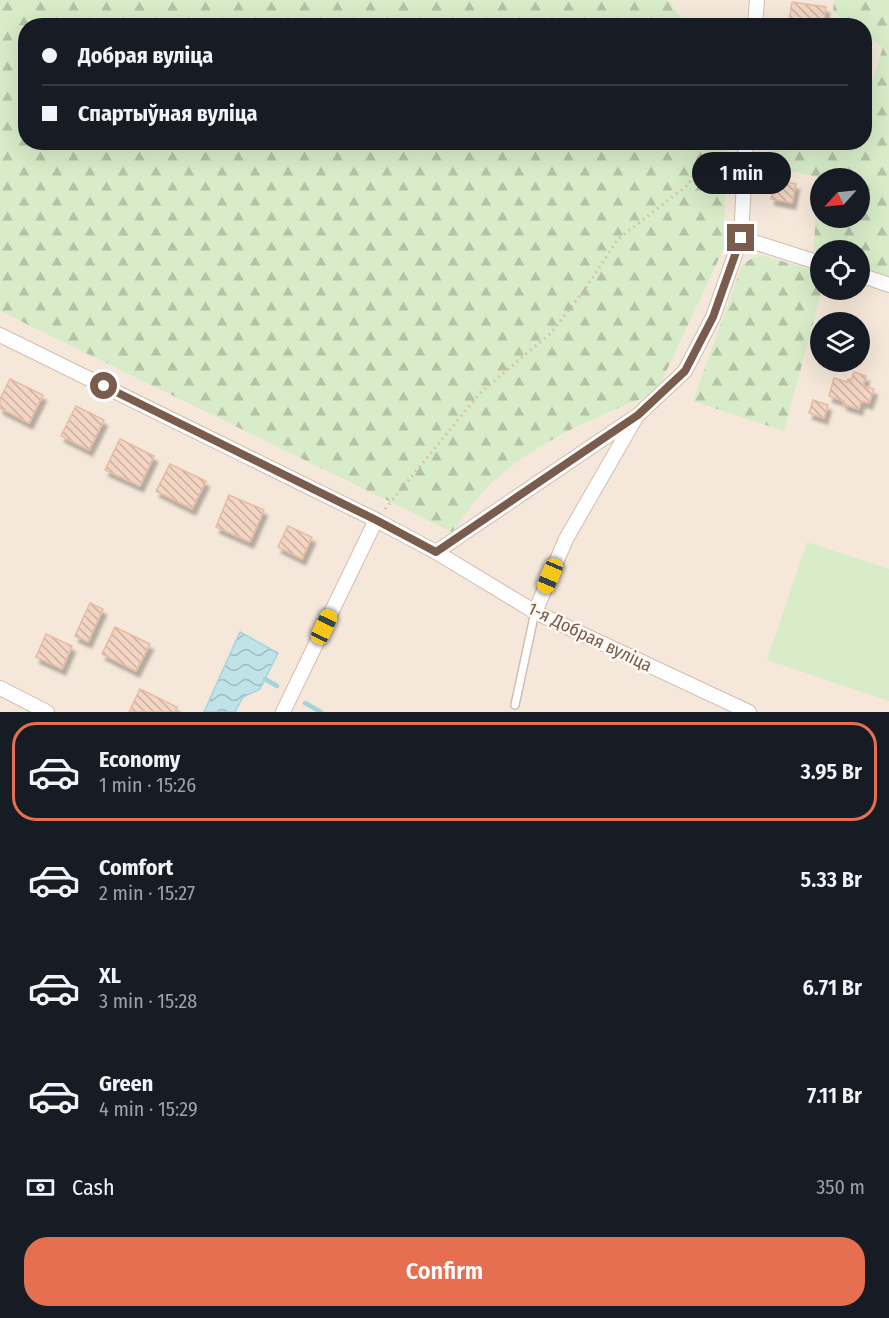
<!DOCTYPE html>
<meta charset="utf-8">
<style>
:root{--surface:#171b24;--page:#242831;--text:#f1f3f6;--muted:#9ea1a6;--line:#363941;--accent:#e76f51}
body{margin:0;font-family:"Fira Sans Condensed",sans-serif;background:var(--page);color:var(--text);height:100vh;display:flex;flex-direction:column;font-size:22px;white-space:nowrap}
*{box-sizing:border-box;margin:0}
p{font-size:20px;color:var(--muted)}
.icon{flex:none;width:33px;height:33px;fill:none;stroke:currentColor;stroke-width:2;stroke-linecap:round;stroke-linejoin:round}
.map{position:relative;height:712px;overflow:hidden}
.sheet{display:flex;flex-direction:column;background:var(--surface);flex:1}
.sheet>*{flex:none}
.hud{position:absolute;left:18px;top:18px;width:854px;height:132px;border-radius:24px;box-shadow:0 6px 24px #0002;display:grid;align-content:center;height:132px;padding:0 24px;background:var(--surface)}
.needle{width:39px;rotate:243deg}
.fabs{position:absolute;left:810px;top:168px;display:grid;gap:12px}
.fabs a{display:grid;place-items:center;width:60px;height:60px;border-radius:50%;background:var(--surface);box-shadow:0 6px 24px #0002;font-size:30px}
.end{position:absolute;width:27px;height:27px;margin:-14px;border:8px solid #7a5c4d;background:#fff;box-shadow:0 0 0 3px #fff}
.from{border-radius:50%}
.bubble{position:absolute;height:42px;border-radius:21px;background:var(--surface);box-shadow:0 6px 24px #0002;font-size:20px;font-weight:600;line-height:42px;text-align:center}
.car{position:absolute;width:18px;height:36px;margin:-18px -9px;border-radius:8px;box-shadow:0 0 4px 2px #0007;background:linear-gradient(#f5c518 24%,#345 0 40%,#f5c518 0 76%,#345 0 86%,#f5c518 0)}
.hud b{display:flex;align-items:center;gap:21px;height:57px;font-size:22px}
.hud b+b{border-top:2px solid var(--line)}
.hud i{width:15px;height:15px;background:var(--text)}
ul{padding:10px 0 0;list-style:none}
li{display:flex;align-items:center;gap:18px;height:99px;margin:0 12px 9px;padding:0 12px;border:3px solid transparent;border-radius:24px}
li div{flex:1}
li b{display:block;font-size:22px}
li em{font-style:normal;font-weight:600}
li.current{border-color:var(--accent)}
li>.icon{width:54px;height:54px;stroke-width:1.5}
.pay{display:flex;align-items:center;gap:15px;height:66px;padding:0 24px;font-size:22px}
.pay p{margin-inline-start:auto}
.cta{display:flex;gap:12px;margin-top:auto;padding:12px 24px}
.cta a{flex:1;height:69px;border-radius:24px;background:var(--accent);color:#fff;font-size:24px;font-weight:600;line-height:69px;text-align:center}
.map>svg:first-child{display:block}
.residential{fill:#f5e8da;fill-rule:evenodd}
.forest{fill:url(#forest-firs);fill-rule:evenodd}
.pitch{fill:#d8ecc9}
.water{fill:url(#water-waves);stroke:#a5d3da;stroke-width:1.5}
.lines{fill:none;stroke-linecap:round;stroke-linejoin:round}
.stream{stroke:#a5d3da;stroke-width:4.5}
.building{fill:url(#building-back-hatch);stroke:#e6bba3;stroke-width:1.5;filter:url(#shadow)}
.service-casing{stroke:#d1beb0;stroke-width:10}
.minor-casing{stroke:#d1beb0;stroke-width:16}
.path{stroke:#d9b8a5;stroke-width:3;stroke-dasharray:1.5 4.5;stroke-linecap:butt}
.service{stroke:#fff;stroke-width:7}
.minor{stroke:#fff;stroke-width:14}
.route{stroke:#7a5c4d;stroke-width:8}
.labels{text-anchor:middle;stroke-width:5;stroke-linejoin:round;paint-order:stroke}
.street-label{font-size:18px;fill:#7a5c4d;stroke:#fffaf3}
</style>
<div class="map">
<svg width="889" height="712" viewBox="0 0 889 712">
<defs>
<pattern id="forest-firs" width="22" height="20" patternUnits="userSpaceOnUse" patternTransform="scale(1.5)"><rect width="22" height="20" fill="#d8ecc9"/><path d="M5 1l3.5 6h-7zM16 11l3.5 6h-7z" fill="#b4c2a5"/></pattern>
<pattern id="water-waves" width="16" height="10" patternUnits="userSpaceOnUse" patternTransform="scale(1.5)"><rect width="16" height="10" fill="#bfe3e8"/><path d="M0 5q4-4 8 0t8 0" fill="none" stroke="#a0bbbe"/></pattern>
<pattern id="building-back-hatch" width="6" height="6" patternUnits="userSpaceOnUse" patternTransform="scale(1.5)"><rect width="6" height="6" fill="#f3d5c3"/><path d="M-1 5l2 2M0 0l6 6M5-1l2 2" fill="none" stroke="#cab0a1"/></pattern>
<filter id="shadow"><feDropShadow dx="3.5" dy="6" stdDeviation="1.5" flood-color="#0004"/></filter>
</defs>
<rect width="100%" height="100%" fill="#fdf6ec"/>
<path class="residential" d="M0,0H889V712H0ZM26,26H864V142H26ZM820,178H860V218H820ZM820,250H860V290H820ZM820,322H860V362H820Z"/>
<g class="forest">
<path d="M0,0H668L687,25L26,26V142L726,143L724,248L656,393C600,415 542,438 496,479C479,493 466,515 452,532L0,311Z"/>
<path d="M834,0H889V276L860,266V250H820V253L814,250L817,177L771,167L770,143L864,142V97H867L883,47L864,34V26L852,25L833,12ZM820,178H860V218H820Z"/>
<polygon points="760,255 820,272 822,290 784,431 693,401 743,263"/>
</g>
<polygon class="pitch" points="807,542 889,569 889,701 767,660"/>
<polygon class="water" points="240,632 278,653 260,689 243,697 235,712 204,712"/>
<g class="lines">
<g class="stream">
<polyline points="265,679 277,686"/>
<polyline points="305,703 321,712"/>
</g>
</g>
<g class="building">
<polygon points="792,2 826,7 823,26 788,26"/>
<polygon points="775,180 796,184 792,203 771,199"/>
<polygon points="854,372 866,376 863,386 874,389 869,403 861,401 859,409 843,404 844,401 829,396 834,378 847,382 848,379 851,380"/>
<polygon points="10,379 43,395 29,423 0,408 0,399"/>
<polygon points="813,400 828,405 824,418 809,413"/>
<polygon points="76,406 104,420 89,450 61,436"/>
<polygon points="120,439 154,456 140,486 105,470"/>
<polygon points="170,464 206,481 192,509 156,491"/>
<polygon points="229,495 264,510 250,542 216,527"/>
<polygon points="288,526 312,537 302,559 278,547"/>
<polygon points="90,603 103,609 88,642 75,636"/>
<polygon points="115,627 150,644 136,671 102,654"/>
<polygon points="46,634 72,646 62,669 36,657"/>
<polygon points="140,689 177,707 175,712 129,712"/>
</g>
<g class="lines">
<g class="service-casing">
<polyline id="service" points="515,705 535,612"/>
</g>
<g class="minor-casing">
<g id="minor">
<polyline points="755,26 757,0"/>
<polyline points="741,238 820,263"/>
<polyline points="860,275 889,285"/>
<polyline points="0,335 376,520 436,552 535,612 749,712"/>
<polyline points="436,552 638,415 685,371 713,317 741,238 746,142"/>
<polyline points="535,612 566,539 635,419"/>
<polyline points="0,688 47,712"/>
<polyline points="283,712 376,520"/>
</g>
</g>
<polyline class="path" points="385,509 480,393 551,333 583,292 618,239 689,184 703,152 712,142"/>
<use href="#service" class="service"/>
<use href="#minor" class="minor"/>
</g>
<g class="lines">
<polyline class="route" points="104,386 376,520 436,552 638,415 685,371 713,317 741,238"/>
</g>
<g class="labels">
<g class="street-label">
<text transform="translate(590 637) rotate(26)" y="6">1-я Добрая вуліца</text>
</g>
</g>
</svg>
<div class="fabs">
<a><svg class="needle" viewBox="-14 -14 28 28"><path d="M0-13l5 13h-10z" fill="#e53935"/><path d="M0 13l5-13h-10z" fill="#9ea1a6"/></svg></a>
<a><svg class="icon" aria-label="locate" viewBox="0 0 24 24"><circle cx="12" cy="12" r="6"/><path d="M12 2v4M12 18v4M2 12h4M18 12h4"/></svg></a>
<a><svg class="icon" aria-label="layers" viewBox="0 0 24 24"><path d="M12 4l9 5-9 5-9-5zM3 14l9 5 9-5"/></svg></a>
</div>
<i class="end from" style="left:104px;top:386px"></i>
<i class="end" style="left:741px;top:238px"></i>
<div class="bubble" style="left:692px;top:152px;width:99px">1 min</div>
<i class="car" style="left:550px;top:576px;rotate:203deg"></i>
<i class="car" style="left:324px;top:627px;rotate:25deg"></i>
<div class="hud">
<b><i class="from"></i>Добрая вуліца</b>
<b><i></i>Спартыўная вуліца</b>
</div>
</div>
<section class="sheet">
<ul>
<li class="current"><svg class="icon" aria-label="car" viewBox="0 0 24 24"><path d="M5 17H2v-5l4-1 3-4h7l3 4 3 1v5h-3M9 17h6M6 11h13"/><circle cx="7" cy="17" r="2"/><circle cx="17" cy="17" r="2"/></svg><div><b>Economy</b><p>1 min · 15:26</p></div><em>3.95 Br</em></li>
<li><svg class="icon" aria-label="car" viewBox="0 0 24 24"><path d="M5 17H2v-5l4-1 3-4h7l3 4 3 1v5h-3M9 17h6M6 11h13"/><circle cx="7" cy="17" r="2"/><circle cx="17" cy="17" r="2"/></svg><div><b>Comfort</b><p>2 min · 15:27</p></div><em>5.33 Br</em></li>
<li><svg class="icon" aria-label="car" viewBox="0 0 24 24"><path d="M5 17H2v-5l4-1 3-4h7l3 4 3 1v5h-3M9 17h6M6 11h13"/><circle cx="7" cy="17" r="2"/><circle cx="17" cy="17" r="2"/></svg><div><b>XL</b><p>3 min · 15:28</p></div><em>6.71 Br</em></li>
<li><svg class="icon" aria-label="car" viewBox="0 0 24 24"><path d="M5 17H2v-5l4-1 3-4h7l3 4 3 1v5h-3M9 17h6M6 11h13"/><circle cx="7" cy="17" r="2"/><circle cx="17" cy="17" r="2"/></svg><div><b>Green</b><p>4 min · 15:29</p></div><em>7.11 Br</em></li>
</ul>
<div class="pay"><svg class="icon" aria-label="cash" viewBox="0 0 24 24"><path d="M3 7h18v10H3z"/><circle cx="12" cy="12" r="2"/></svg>Cash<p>350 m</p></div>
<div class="cta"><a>Confirm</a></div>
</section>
